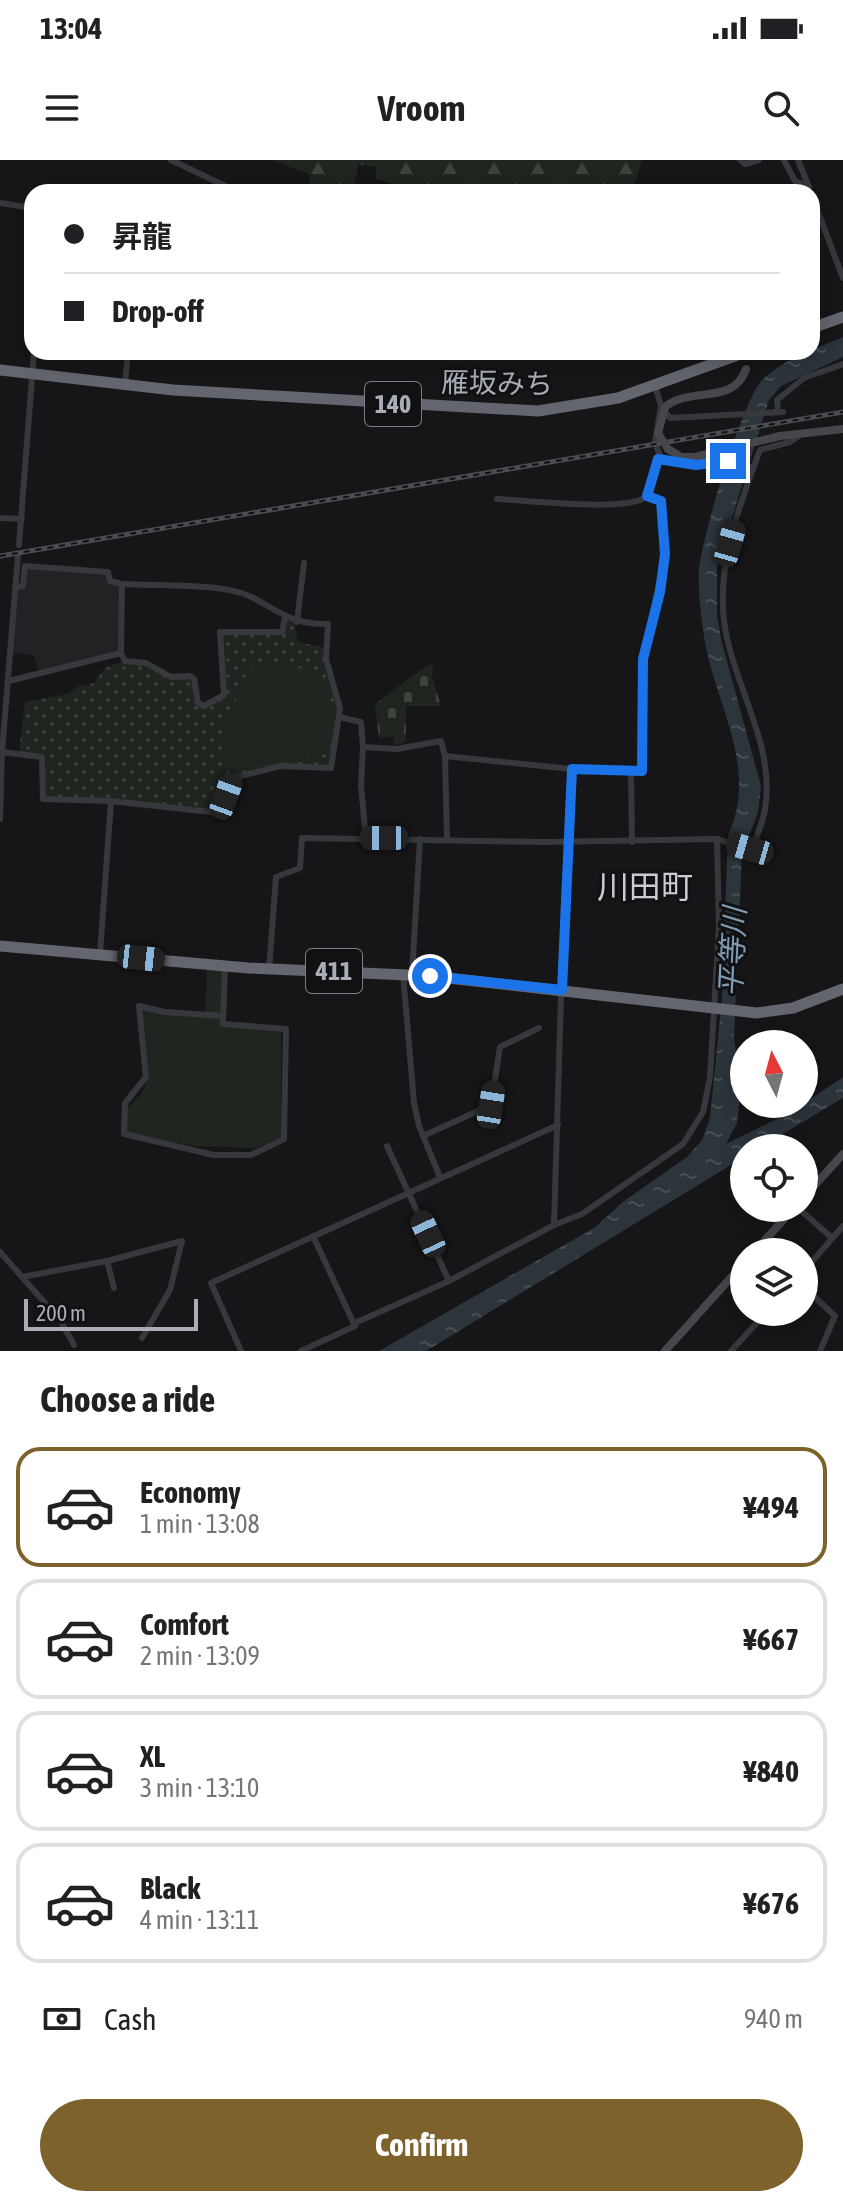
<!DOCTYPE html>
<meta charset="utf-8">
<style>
:root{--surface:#fff;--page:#f6f6f6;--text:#202124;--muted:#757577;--line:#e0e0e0;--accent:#7e622b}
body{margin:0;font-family:"Asap Condensed","Noto Sans JP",sans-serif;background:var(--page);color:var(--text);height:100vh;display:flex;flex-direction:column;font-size:30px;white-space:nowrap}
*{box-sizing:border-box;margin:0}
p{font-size:26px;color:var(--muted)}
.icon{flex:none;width:44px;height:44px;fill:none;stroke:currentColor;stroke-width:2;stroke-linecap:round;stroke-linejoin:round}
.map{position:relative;height:1191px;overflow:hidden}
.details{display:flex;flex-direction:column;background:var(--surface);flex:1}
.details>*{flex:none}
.top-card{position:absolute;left:24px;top:24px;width:796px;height:176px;border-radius:24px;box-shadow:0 4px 20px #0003;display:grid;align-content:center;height:176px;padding:0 40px;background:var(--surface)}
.needle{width:52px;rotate:354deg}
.fabs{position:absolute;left:730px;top:870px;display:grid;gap:16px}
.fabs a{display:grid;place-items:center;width:88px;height:88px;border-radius:50%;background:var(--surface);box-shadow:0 4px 20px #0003;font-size:40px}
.scale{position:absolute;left:24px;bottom:20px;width:174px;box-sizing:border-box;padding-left:8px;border:4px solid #a8adb8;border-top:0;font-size:22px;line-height:28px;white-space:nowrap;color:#a8adb8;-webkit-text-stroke:6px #111113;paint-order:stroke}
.end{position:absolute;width:36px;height:36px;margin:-18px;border:10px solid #1a73e8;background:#fff;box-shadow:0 0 0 4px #fff}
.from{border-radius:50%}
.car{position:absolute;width:24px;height:48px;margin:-24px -12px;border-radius:10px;box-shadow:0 0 6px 2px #0007;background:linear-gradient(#222 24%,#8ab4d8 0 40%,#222 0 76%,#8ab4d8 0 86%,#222 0)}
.top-card b{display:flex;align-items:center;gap:28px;height:76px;font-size:30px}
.top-card b+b{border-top:2px solid var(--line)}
.top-card i{width:20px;height:20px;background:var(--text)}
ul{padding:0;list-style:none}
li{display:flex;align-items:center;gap:24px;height:120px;margin:0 16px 12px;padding:0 24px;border:4px solid var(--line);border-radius:24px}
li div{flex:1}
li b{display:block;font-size:30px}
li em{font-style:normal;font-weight:700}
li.active{border-color:var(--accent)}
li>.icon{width:72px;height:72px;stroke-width:1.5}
h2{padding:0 40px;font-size:36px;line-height:96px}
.pay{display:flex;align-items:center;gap:20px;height:88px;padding:0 40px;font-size:30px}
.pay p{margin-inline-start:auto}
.button{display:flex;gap:16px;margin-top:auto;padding:16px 40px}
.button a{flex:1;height:92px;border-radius:48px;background:var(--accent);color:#fff;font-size:32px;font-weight:700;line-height:92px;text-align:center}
.status{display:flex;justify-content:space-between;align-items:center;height:56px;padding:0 40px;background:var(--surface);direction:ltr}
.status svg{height:22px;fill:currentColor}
header{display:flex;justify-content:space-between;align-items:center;height:104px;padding:0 40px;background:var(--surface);font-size:36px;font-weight:700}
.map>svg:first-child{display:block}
.built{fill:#222225}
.grass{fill:url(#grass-dots)}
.forest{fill:url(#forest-firs)}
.cemetery{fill:url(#cemetery-stones)}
.garden{fill:#1e261f}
.water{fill:url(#water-ripples)}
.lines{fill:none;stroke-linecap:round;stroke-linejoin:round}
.street{stroke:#37383d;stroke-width:6}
.secondary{stroke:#45474d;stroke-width:8}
.highway{stroke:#63666e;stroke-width:11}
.rail-casing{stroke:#4a4c52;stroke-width:5}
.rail{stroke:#111113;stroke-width:2;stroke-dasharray:6;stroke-linecap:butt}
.secondary-bridge{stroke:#45474d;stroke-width:8}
.route{stroke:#1a73e8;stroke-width:10}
.labels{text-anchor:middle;stroke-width:6;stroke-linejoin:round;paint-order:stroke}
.shield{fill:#111113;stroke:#7b7e86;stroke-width:2}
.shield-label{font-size:26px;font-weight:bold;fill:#a8adb8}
.street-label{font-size:28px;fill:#a8adb8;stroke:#111113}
.water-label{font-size:30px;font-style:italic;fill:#7f9bb3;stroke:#111113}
.quarter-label{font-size:32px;fill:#c9ccd4;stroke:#111113}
</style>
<div class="status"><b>13:04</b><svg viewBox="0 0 49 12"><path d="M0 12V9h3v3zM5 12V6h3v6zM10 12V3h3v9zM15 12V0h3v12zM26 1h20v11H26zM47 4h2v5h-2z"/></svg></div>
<header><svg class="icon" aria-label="menu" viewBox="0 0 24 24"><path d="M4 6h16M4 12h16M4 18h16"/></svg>Vroom<svg class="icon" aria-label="search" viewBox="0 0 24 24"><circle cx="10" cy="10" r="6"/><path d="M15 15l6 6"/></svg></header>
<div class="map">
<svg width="843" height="1191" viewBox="0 0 843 1191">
<defs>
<pattern id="grass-dots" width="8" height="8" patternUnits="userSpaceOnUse" patternTransform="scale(2)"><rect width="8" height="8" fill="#1e261f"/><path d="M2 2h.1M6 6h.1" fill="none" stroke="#3c433d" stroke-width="1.8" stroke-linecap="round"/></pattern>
<pattern id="forest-firs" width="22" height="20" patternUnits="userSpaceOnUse" patternTransform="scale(2)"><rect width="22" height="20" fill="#1e261f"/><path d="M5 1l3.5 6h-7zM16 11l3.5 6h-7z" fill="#3c433d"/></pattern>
<pattern id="cemetery-stones" width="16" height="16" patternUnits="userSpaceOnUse" patternTransform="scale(2)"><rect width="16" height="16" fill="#1e261f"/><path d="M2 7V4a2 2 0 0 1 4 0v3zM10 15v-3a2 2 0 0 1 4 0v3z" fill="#3c433d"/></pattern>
<pattern id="water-ripples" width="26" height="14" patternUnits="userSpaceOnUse" patternTransform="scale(2)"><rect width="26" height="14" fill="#2c353c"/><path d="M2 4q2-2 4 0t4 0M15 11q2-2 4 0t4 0" fill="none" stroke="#485056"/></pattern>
</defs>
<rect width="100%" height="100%" fill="#161618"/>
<polygon class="built" points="25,406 108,412 110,421 122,424 121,493 39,513 34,495 11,493 17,427 23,425"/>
<polygon class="grass" points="285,458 294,462 298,482 326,488 340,548 331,608 281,606 232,618 220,653 111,641 43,639 46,599 19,592 25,542 68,534 77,527 94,523 105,508 125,501 146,503 171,517 190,516 198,543 204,546 224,535 220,472 282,472"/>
<polygon class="forest" points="272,0 642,0 632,32 391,32 391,23 376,19 376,7 358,4 353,32 308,32 311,15"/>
<path class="cemetery" d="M433,504L432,516L441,546H406V582L396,585L393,576L379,578L375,544C388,535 423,506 433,504Z"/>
<g class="garden">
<path d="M270,502C319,500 355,553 322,595L263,606L262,610L233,608L221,593L227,562L249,508Z"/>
<polygon points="207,808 223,809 221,866 281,871 281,977 257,988 195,986 125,973 127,949 141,935 149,917 142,850 205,857"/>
</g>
<path class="water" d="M843,177V197L781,226L769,240L717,405V456L722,483L761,626L758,652L742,693L734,878L741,928L737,963L726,984L793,951L843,917V938L759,988H744V997L426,1191H379L594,1068L624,1041L687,997L702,980L710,958L722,838L728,675C761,605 711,539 703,469C700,450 698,428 699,409C702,378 743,238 763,219C786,198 816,189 843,177Z"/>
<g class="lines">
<g class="street">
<polyline points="171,0 238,32"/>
<polyline points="740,0 745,4 759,0"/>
<polyline points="784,0 795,21 809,27"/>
<polyline points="798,0 809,27"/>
<polyline points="812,36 843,118"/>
<polyline points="0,43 32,48"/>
<polyline points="125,224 128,192"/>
<polyline points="655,225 661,246 670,258 783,252"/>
<polyline points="661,246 655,282 660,296 679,304 696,305 720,299 753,308"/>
<polyline points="778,252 777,240 804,218 843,204"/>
<path d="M497,339C526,340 629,353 647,336L660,296"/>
<polyline points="0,358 22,359"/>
<polyline points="19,385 34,192"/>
<polyline points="17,427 23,426 25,406 108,412 110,421 122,424"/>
<polyline points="297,462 304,403"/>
<polyline points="121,493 125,501 146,503 171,517 190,516 194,519 198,543 204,546 224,535 220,472 282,472 285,458"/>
<path d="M9,521L121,493L122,424C157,426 195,424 229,430C269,437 278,465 328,464L326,499L340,548L331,608L281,606L232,618L220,653L111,641L43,639L42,597L2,592L18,395"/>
<polyline points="339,557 361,562 363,587 397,589 441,581 445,596 572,609 642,611 643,499 665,394 661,341 647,336"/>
<polyline points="363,587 361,626 366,678"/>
<polyline points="445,596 447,679"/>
<polyline points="572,609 564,740 554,1065 582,1054 683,984 703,952 710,917 719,766 717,679"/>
<polyline points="631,611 632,682"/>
<polyline points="0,659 2,592"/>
<path d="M752,690C756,677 763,663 765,649C776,584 732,524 724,461C717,402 740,344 760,290L790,282L800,275"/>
<polyline points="100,794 111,641"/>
<polyline points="269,809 276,717 300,708 302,678 546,682 717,679 754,691"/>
<polyline points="403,814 414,943 419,966 440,1017"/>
<polyline points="412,815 420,679"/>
<polyline points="223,856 165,852 139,846 146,917 125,943 124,974 214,995 251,995 284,979 286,869 223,864 225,806"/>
<polyline points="423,976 491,945 500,887 539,868"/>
<polyline points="387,986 449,1121"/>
<polyline points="798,1048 832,1078"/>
<polyline points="0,1092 60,1160 74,1185"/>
<polyline points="107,1101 114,1128"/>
<polyline points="804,1111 843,1066"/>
<polyline points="22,1117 107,1101 182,1081 170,1130 142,1178"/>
<polyline points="804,1127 835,1156 820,1191"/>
<polyline points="355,1163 449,1121 554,1065"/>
<polyline points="241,1191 211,1123 558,965"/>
<polyline points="301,1191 355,1166 313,1076"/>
<polyline points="731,1191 767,1152"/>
</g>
<g class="secondary">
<polyline points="668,289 681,297 695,297 780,276 843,269"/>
<polyline points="804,1037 843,994"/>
<polyline points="754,1092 794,1048"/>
<polyline points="665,1191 744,1103"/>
</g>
<g class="highway">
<polyline points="812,168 843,157"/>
<polyline points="0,210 173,230 538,251 618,238 746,192"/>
<polyline points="0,786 248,808 430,816 757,853 793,848 843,829"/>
</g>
<g class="rail-casing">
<polyline id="rail" points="0,396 843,252"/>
</g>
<use href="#rail" class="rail"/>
<path class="secondary-bridge" d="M668,289L658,273L665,247C689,226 734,246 746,209"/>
</g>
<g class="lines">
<polyline class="route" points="430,816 562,830 572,609 642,611 643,499 660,432 665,394 661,341 647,336 658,299 696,305 728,301"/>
</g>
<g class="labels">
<g class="shield">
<rect x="365" y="222" width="56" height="44" rx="6"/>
<rect x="306" y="789" width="56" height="44" rx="6"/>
</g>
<g class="shield-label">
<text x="393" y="253">140</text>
<text x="334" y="820">411</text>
</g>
<g class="street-label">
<text transform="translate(497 223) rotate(1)" y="10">雁坂みち</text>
</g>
<g class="water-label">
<text transform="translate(733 792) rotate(-87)" y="10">平等川</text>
</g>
<g class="quarter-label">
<text x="645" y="738">川田町</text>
</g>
</g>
</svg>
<div class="fabs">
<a><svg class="needle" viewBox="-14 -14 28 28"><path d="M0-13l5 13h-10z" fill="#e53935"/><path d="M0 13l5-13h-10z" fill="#757577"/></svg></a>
<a><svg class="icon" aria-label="locate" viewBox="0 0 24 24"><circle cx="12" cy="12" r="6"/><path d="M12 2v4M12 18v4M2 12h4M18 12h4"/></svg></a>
<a><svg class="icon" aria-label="layers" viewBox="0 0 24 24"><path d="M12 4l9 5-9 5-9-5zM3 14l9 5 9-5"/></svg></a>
</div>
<div class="scale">200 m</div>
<i class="end from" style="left:430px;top:816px"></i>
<i class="end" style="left:728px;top:301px"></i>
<i class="car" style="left:730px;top:383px;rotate:16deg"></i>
<i class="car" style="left:226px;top:636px;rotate:20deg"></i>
<i class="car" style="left:384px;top:678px;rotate:270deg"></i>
<i class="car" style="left:750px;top:689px;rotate:286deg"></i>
<i class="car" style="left:141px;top:798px;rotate:96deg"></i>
<i class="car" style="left:491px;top:945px;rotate:9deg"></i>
<i class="car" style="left:428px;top:1074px;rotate:335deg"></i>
<div class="top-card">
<b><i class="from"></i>昇龍</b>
<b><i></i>Drop-off</b>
</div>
</div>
<section class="details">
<h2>Choose a ride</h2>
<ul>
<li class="active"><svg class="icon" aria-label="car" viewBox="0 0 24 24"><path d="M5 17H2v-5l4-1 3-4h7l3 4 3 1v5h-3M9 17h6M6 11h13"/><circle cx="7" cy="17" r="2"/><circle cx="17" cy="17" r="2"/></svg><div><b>Economy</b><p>1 min · 13:08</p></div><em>¥494</em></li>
<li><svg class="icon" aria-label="car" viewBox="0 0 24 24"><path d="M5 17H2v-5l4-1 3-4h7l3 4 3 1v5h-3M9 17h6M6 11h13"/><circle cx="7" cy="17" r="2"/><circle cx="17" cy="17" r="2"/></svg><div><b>Comfort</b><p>2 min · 13:09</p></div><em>¥667</em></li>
<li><svg class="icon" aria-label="car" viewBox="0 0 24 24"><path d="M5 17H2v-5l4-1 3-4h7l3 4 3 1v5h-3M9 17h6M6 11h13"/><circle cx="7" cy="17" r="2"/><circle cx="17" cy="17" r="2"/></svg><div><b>XL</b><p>3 min · 13:10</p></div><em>¥840</em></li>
<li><svg class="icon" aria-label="car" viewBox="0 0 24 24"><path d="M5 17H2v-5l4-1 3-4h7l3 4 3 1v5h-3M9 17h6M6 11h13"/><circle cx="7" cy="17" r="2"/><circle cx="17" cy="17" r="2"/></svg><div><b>Black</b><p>4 min · 13:11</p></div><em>¥676</em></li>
</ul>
<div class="pay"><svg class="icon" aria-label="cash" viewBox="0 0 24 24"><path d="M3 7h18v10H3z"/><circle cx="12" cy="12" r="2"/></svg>Cash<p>940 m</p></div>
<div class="button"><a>Confirm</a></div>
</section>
